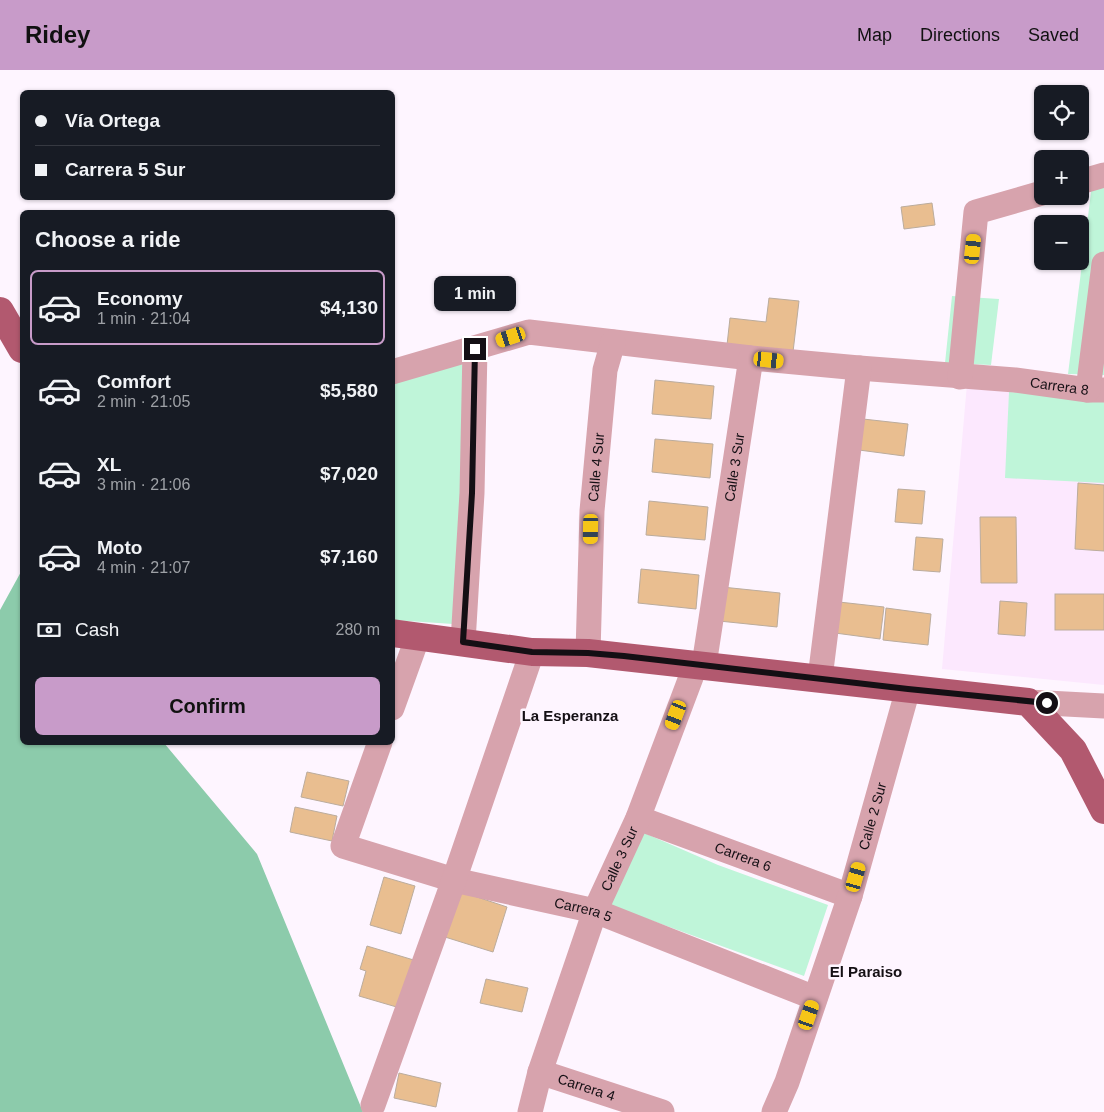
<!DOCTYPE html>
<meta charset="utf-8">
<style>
:root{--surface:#171b24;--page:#20242c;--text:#f1f3f6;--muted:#9ea1a6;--line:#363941;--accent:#c89bc9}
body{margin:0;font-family:Helvetica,sans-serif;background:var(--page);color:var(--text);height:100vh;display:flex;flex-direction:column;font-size:19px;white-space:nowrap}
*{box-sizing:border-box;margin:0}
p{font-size:16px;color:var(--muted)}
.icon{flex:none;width:28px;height:28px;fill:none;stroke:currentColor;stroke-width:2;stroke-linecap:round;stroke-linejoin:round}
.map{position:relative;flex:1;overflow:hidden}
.side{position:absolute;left:20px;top:140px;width:375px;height:535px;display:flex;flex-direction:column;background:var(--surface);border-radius:8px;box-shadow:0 1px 4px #0004}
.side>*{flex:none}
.guide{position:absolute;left:20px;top:20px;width:375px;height:110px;border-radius:8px;box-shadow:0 1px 4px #0004;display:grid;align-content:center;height:110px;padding:0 15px;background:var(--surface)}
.buttons{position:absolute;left:1034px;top:15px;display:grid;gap:10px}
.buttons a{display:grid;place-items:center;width:55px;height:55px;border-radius:8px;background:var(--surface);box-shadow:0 1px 4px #0004;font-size:25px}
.end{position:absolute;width:22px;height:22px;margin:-11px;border:6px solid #140f14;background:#fff;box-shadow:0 0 0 2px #fff}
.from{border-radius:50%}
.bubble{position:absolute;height:35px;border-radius:8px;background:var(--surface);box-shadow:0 1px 4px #0004;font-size:16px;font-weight:700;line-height:35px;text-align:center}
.car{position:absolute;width:15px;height:30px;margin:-15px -8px;border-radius:6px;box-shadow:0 0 4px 1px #0007;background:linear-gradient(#f5c518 24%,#345 0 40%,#f5c518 0 76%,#345 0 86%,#f5c518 0)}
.guide b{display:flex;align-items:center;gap:18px;height:48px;font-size:19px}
.guide b+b{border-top:1px solid var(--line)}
.guide i{width:12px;height:12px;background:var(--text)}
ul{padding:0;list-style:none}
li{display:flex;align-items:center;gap:15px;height:75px;margin:0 10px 8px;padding:0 5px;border:2px solid transparent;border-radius:8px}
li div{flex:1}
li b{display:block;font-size:19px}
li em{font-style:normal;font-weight:700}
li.selected{border-color:var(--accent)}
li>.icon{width:45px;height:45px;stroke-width:1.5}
h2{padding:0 15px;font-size:22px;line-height:60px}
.pay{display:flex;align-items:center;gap:12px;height:55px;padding:0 15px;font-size:19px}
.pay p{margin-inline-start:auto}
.action{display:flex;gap:10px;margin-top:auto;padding:10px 15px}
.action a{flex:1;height:58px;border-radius:8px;background:var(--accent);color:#111;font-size:20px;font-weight:700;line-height:58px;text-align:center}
header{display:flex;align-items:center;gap:30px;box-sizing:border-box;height:70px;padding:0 25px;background:var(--accent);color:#111}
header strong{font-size:24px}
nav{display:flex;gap:28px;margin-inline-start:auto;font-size:18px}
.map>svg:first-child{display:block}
.built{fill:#fce8fe}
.green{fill:#bff5d9}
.forest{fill:#8ccbab}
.building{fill:#e9be90;stroke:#bbac9d}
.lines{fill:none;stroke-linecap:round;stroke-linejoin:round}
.minor{stroke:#d7a3ad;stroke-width:25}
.major{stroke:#b2596f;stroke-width:28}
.route{stroke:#140f14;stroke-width:6}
.labels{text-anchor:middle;stroke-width:5;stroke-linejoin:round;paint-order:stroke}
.street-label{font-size:14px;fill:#140f14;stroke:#fef5ff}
.neighbourhood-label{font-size:15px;font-weight:bold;fill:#140f14;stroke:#fef5ff}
</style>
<header>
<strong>Ridey</strong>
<nav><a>Map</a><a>Directions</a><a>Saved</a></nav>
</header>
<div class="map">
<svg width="1104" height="1042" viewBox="0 0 1104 1042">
<rect width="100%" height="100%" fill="#fef5ff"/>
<polygon class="built" points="967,314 1104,321 1104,615 942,599"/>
<g class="green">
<polygon points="1104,95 1104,305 1068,304 1094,99"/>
<polygon points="952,226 999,229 991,295 945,293"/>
<polygon points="469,286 453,554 393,550 392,308"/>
<polygon points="1009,322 1104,327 1104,413 1005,408"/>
<polygon points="642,762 718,795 828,835 804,906 609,835"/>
</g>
<polygon class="forest" points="22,500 22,672 164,673 257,784 363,1042 0,1042 0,540"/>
<g class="building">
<polygon points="932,133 935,155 904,159 901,137"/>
<polygon points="769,228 799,231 793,282 727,275 730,248 766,252"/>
<polygon points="655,310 714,316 711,349 652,344"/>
<polygon points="863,349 908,354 904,386 859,380"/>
<polygon points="655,369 713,374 710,408 652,402"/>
<polygon points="1078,413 1104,415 1104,481 1075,479"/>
<polygon points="898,419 925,421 922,454 895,452"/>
<polygon points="649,431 708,437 705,470 646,465"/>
<polygon points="980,447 1016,447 1017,513 981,513"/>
<polygon points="916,467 943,469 940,502 913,500"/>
<polygon points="641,499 699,505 696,539 638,533"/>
<polygon points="722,517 780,523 777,557 719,551"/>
<rect x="1055" y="524" width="49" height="36"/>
<polygon points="1000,531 1027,533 1025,566 998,564"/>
<polygon points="839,532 884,537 880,569 835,563"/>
<polygon points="886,538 931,544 928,575 883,570"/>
<polygon points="307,702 349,711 343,736 301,727"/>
<polygon points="295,737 337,746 332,771 290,762"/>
<polygon points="384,807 415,816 401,864 370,855"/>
<polygon points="459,821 507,837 493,882 445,867"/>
<polygon points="367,876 417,891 400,938 359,926 366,901 360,899"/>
<polygon points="486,909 528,918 522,942 480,933"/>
<polygon points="399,1003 441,1013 436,1037 394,1028"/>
</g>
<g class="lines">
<g class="minor">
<polyline points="1080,112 1104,105"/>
<path id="s1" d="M392,302L529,262L751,288L859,298L1015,310L1088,320H1104"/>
<polyline points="960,307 976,142 1042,123"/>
<polyline points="1088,320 1104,194"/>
<polyline points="463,572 472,423 475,279"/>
<path id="s2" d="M588,583L592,441L605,300L613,272"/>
<path id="s3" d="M704,595L751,288"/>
<polyline points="820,608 859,298"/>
<polyline points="1028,632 1104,636"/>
<polyline points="392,638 418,566"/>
<path id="s4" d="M380,672L343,776L454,810L595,841L815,928"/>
<path id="s5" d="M638,748L850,826"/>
<path id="s6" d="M540,1002L662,1042"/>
<polyline points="373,1035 454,810 532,582"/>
<path id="s7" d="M530,1042L540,1002L595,841L638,748L696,594"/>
<path id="s8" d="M774,1042L787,1012L850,826L908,619"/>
</g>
<g class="major">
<polyline points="0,241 22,279"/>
<polyline points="392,563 532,582 588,583 1028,632 1073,680 1104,740"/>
</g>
</g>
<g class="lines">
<polyline class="route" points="475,279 472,423 463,572 532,582 588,583 624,586 908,619 1047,633"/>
</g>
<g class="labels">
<g class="street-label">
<text dy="5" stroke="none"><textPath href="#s1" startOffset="676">Carrera 8</textPath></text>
<text dy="5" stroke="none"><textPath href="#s2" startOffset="186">Calle 4 Sur</textPath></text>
<text dy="5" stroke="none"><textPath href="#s3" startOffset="200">Calle 3 Sur</textPath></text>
<text dy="5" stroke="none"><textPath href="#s8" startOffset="312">Calle 2 Sur</textPath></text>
<text dy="5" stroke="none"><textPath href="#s5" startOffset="112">Carrera 6</textPath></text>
<text dy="5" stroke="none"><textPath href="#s7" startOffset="269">Calle 3 Sur</textPath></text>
<text dy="5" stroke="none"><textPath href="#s4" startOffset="359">Carrera 5</textPath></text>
<text dy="5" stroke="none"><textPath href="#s6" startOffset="49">Carrera 4</textPath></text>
</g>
<g class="neighbourhood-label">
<text x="570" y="651">La Esperanza</text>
<text x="866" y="907">El Paraiso</text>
</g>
</g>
</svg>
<div class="buttons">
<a><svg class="icon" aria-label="locate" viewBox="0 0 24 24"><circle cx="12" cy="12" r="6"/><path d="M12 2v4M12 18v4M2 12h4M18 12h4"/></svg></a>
<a>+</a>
<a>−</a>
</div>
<i class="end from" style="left:1047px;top:633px"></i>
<i class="end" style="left:475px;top:279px"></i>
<div class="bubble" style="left:434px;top:206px;width:82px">1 min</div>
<i class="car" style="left:973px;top:179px;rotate:6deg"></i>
<i class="car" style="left:511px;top:267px;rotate:252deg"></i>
<i class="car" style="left:769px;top:290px;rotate:96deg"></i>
<i class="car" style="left:591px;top:459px;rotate:181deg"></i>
<i class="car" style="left:676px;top:645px;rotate:201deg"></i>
<i class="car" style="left:856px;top:807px;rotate:16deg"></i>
<i class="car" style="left:809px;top:945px;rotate:19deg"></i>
<div class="guide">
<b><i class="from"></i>Vía Ortega</b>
<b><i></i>Carrera 5 Sur</b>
</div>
<section class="side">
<h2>Choose a ride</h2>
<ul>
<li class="selected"><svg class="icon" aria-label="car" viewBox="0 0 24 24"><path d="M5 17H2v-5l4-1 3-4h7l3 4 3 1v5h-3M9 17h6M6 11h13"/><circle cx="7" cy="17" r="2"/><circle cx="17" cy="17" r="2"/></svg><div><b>Economy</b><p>1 min · 21:04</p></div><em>$4,130</em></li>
<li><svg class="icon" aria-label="car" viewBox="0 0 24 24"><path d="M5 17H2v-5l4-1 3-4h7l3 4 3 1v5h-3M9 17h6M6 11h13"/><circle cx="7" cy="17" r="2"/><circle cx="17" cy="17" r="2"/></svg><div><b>Comfort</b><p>2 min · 21:05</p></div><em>$5,580</em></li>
<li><svg class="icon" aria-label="car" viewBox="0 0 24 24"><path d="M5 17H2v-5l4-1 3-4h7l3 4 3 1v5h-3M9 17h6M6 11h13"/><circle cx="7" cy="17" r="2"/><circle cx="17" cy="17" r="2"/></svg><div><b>XL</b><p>3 min · 21:06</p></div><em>$7,020</em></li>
<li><svg class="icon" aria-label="car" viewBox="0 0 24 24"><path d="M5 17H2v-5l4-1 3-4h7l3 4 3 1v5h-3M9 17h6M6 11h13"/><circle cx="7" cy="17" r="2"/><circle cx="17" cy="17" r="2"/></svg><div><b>Moto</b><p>4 min · 21:07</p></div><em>$7,160</em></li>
</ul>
<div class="pay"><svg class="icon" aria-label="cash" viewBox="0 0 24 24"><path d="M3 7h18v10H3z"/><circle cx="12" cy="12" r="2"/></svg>Cash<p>280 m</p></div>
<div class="action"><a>Confirm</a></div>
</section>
</div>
